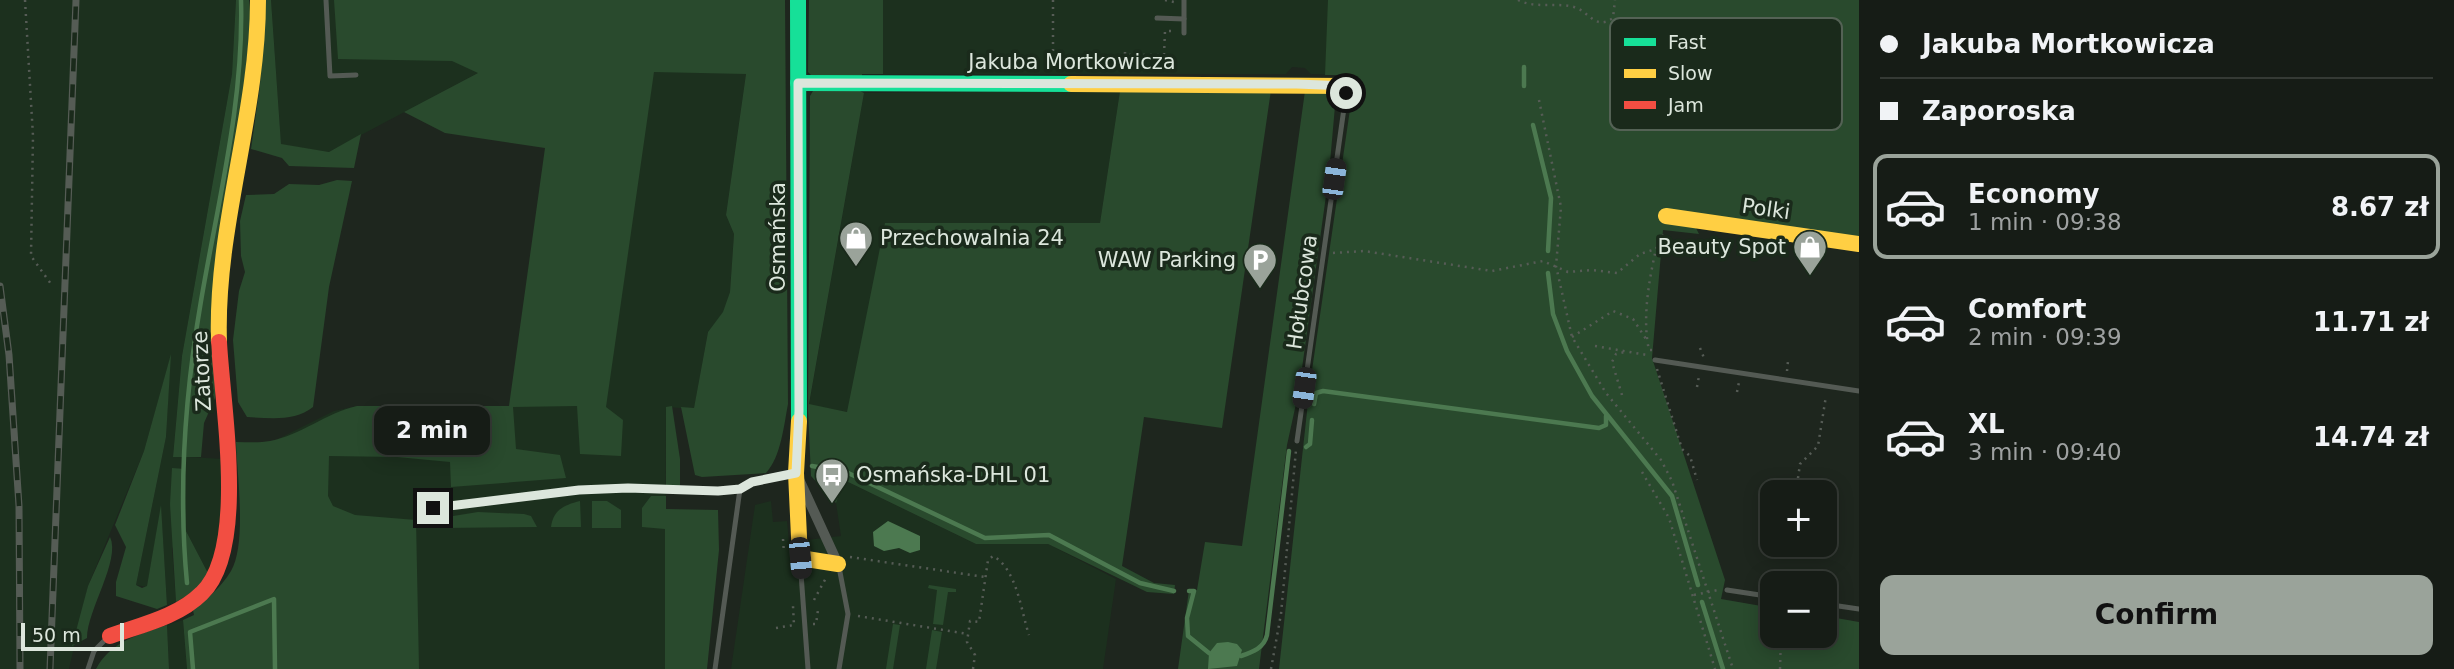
<!DOCTYPE html>
<meta charset="utf-8">
<style>
:root{--surface:#161c16;--page:#232923;--text:#f1f3f6;--muted:#9ea1a1;--line:#353a35;--accent:#9aa39a}
body{margin:0;font-family:"DejaVu Sans",sans-serif;background:var(--page);color:var(--text);height:100vh;display:flex;flex-direction:column;font-size:26px;white-space:nowrap}
*{box-sizing:border-box;margin:0}
p{font-size:23px;color:var(--muted)}
.icon{flex:none;width:38px;height:38px;fill:none;stroke:currentColor;stroke-width:2;stroke-linecap:round;stroke-linejoin:round}
.map{position:relative;flex:1;overflow:hidden}
.drawer{display:flex;flex-direction:column;background:var(--surface);width:595px}
.drawer>*{flex:none}
.guide{display:grid;align-content:center;height:154px;padding:0 21px;background:var(--surface)}
.buttons{position:absolute;left:1760px;top:480px;display:grid;gap:14px}
.buttons a{display:grid;place-items:center;width:77px;height:77px;border-radius:14px;background:var(--surface);box-shadow:0 4px 18px #0003,0 0 0 2px var(--line);font-size:35px}
.scale{position:absolute;left:21px;bottom:18px;width:103px;box-sizing:border-box;padding-left:7px;border:4px solid #dce6dc;border-top:0;font-size:19px;line-height:24px;white-space:nowrap;color:#dce6dc;-webkit-text-stroke:5px #1a2a1b;paint-order:stroke}
.end{position:absolute;width:32px;height:32px;margin:-16px;border:9px solid #dce6dc;background:#111;box-shadow:0 0 0 4px #111}
.from{border-radius:50%}
.bubble{position:absolute;height:49px;border-radius:14px;background:var(--surface);box-shadow:0 4px 18px #0003,0 0 0 2px var(--line);font-size:23px;font-weight:700;line-height:49px;text-align:center}
.car{position:absolute;width:21px;height:42px;margin:-21px -10px;border-radius:9px;box-shadow:0 0 5px 2px #0007;background:linear-gradient(#222 24%,#8ab4d8 0 40%,#222 0 76%,#8ab4d8 0 86%,#222 0)}
.guide b{display:flex;align-items:center;gap:24px;height:66px;font-size:26px}
.guide b+b{border-top:2px solid var(--line)}
.guide i{width:18px;height:18px;background:var(--text)}
ul{padding:0;list-style:none}
li{display:flex;align-items:center;gap:21px;height:105px;margin:0 14px 10px;padding:0 7px;border:4px solid transparent;border-radius:14px}
li div{flex:1}
li b{display:block;font-size:26px}
li em{font-style:normal;font-weight:700}
li.active{border-color:var(--accent)}
li>.icon{width:63px;height:63px;stroke-width:1.5}
.primary-button{display:flex;gap:14px;margin-top:auto;padding:14px 21px}
.primary-button a{flex:1;height:80px;border-radius:14px;background:var(--accent);color:#111;font-size:28px;font-weight:700;line-height:80px;text-align:center}
main{display:flex;flex:1;min-height:0}
.map>svg:first-child{display:block}
.built{fill:#1c301e}
.green{fill:#294a2d}
.water{fill:#4c7950}
.lines{fill:none;stroke-linecap:round;stroke-linejoin:round}
.stream{stroke:#4c7950;stroke-width:4.5}
.path{stroke:#565c56;stroke-width:2.5;stroke-dasharray:2 5;stroke-linecap:butt}
.lane{stroke:#545a54;stroke-width:5}
.street{stroke:#545a54;stroke-width:10}
.fast{stroke:#16e098;stroke-width:16}
.slow{stroke:#ffcf43;stroke-width:16}
.jam{stroke:#f24e42;stroke-width:16}
.rail-casing{stroke:#555c55;stroke-width:7}
.rail{stroke:#1a2a1b;stroke-width:4.5;stroke-dasharray:13;stroke-linecap:butt}
.route{stroke:#dce6dc;stroke-width:9}
.labels{text-anchor:middle;stroke-width:7;stroke-linejoin:round;paint-order:stroke}
.street-label{font-size:21px;fill:#dce6dc;stroke:#1a2a1b}
.poi-label{font-size:21px;fill:#dce6dc;stroke:#1a2a1b;text-anchor:start}
.key{fill:#1a2a1b;stroke:#546255;stroke-width:2}
.key-label{font-size:19px;fill:#dce6dc}
</style>
<main>
<div class="map">
<svg width="1859" height="669" viewBox="0 0 1859 669">
<rect width="100%" height="100%" fill="#1e261e"/>
<g class="built">
<polygon points="0,0 236,0 232,74 182,356 173,456 223,459 220,549 210,577 186,531 184,516 172,549 176,602 167,605 161,509 147,587 136,585 166,437 170,359 144,451 88,586 69,669 0,669"/>
<polygon points="271,0 765,0 746,74 726,215 734,234 730,292 724,312 708,332 694,409 666,407 665,669 281,669 278,439 334,411 357,406 509,407 654,73 478,73 329,152 289,146 281,145"/>
<polygon points="883,0 1643,0 1355,75 1311,74 1305,68 1292,67 1286,74 883,74"/>
<polygon points="1120,91 1100,223 886,223 848,412 809,405 864,93"/>
<polygon points="844,480 976,544 1048,544 1116,579 1103,669 731,669 755,505 771,501 773,522 787,521 789,542 841,536 836,503"/>
<polygon points="183,620 187,669 169,669 167,625"/>
</g>
<g class="green">
<polygon points="236,0 249,0 251,23 237,144 215,398 204,423 201,457 173,457 182,356 232,74"/>
<polygon points="264,0 271,0 281,144 329,152 361,134 354,168 289,166 282,158 251,149 260,85"/>
<path d="M334,0H785L788,404C784,425 781,457 766,473L702,477L695,475L681,407L694,408L708,332L723,312L730,292L734,234L726,215L746,74L654,72L606,407L623,420L621,456L580,454L577,406L513,407L516,449L560,455L566,478L451,487L450,462L397,457L329,456L328,496L333,506L355,515L416,520L419,669H187L183,620L194,615L193,610C207,598 221,588 231,571C247,543 237,475 236,442C247,442 259,443 270,441C301,435 326,413 357,406H509L545,148L445,133L404,112L478,73L452,61L338,59Z"/>
<polygon points="809,0 883,0 883,74 862,74 862,78 811,75 808,72"/>
<polygon points="1328,0 1859,0 1859,238 1696,228 1699,234 1663,230 1652,358 1725,580 1721,599 1773,608 1773,635 1825,635 1825,616 1859,622 1859,669 1279,669 1310,384 1355,75 1325,75"/>
<polygon points="858,90 864,93 809,404 847,412 885,223 1100,223 1120,91 1271,90 1222,428 1144,417 1122,566 1154,583 1175,585 1174,594 1147,592 1048,544 976,544 844,480 836,503 811,476 808,410 810,96 813,91"/>
<polygon points="1305,91 1330,92 1335,106 1329,174 1299,390 1287,445 1259,669 1178,669 1189,590 1197,590 1205,542 1242,546"/>
<path d="M337,180L352,181L329,287L313,407C295,422 269,418 247,417L238,402L233,340L239,291L245,272L241,256L240,221L246,195L274,194L289,184L319,185Z"/>
<polygon points="171,354 166,437 136,585 142,588 147,586 161,505 167,605 157,609 116,596 116,582 126,547 115,525 144,451"/>
<polygon points="672,406 680,459 680,486 666,486 666,407"/>
<polygon points="172,468 185,469 186,531 210,577 201,587 176,602 170,504"/>
<polygon points="651,496 666,496 666,509 718,510 719,550 707,669 665,669 665,529 642,527 642,508"/>
<path d="M580,501L581,527H551C553,510 564,505 580,501Z"/>
<polygon points="592,501 607,501 621,510 621,528 592,528"/>
<polygon points="478,512 524,514 531,516 537,527 441,528 447,517"/>
<path d="M110,537C121,560 87,610 87,638L72,646L88,586Z"/>
<polygon points="929,585 956,589 956,592 948,592 943,625 933,624 937,590 928,588"/>
<polygon points="893,624 900,625 893,669 886,669"/>
<path d="M167,625L169,669H96C111,641 138,635 167,625Z"/>
<polygon points="932,630 942,632 936,669 926,669"/>
</g>
<g class="water">
<polygon points="888,521 920,536 920,550 910,553 899,548 884,551 874,546 873,532"/>
<polygon points="1228,642 1237,644 1242,650 1237,666 1208,669 1209,653 1217,643"/>
</g>
<g class="lines">
<g class="stream">
<polyline points="1524,86 1524,67"/>
<polyline points="1533,125 1551,198 1548,251"/>
<polyline points="1548,273 1553,314 1567,351 1592,396 1672,496 1698,585"/>
<polyline points="1314,404 1316,393 1323,391 1599,428 1606,425 1606,416"/>
<polyline points="1306,447 1310,444 1312,420"/>
<polyline points="812,466 846,472 985,538 1049,535 1140,583 1174,591"/>
<path d="M187,583C178,489 185,394 201,301C218,201 244,102 241,0"/>
<polyline points="1189,591 1194,591 1187,618 1188,636 1209,653"/>
<polyline points="1702,602 1723,669"/>
<path d="M1241,656C1253,652 1264,648 1267,635L1289,451"/>
<polyline points="193,669 190,632 274,599 275,669"/>
</g>
<g class="path">
<polyline points="25,0 33,136 31,256 51,284"/>
<polyline points="1053,0 1053,53"/>
<polyline points="1165,0 1174,2"/>
<path d="M1518,0C1536,9 1555,2 1574,7C1589,11 1595,31 1613,18L1615,0"/>
<polyline points="1125,52 1125,55 1164,55 1165,31 1173,31"/>
<polyline points="1539,100 1561,207 1556,266 1572,337 1606,393 1661,460 1672,481 1733,669"/>
<polyline points="1333,253 1364,251 1492,271 1543,261 1568,272 1592,270 1617,273 1640,254 1656,249 1664,233"/>
<polyline points="1572,337 1613,311 1633,319 1646,339"/>
<polyline points="1595,346 1647,355"/>
<polyline points="1700,348 1704,358"/>
<path d="M1652,350H1649C1642,319 1649,280 1656,249"/>
<polyline points="1657,369 1682,449 1690,456 1697,480"/>
<polyline points="1787,371 1788,361"/>
<polyline points="1697,387 1699,376"/>
<polyline points="1737,392 1739,382"/>
<polyline points="1622,395 1612,362 1616,354 1625,352"/>
<polyline points="1642,472 1669,518 1715,669"/>
<polyline points="1796,492 1800,464 1818,446 1826,396"/>
<polyline points="783,539 784,553"/>
<polyline points="850,557 985,577"/>
<polyline points="1694,595 1718,590"/>
<polyline points="814,600 827,576"/>
<polyline points="858,616 968,634"/>
<polyline points="813,624 816,624 818,610"/>
<polyline points="776,628 794,625 793,606"/>
<path d="M973,669L975,655L967,642L970,621L979,622L988,560L993,556C1017,569 1021,611 1029,635"/>
<polyline points="1271,669 1281,614 1296,450"/>
<polyline points="1780,669 1781,635"/>
</g>
<g class="lane">
<polyline points="326,0 330,76 356,75"/>
<polyline points="1184,0 1184,33"/>
<polyline points="1157,18 1184,19"/>
<polyline points="1655,360 1859,391"/>
<polyline points="1297,441 1347,87"/>
<polyline points="433,507 579,490 628,488 718,491 740,489 752,482 793,474"/>
<polyline points="800,560 808,669"/>
<polyline points="839,567 848,614 839,669"/>
<polyline points="1727,590 1773,597"/>
<polyline points="1825,604 1859,609"/>
<polyline points="88,669 94,651 108,637"/>
<polyline points="715,669 740,489"/>
</g>
<polyline class="street" points="798,477 838,564"/>
<g class="fast">
<polyline points="798,0 799,421"/>
<polyline points="798,83 1071,84"/>
</g>
<g class="slow">
<polyline points="1071,84 1347,86"/>
<polyline points="1666,216 1859,244"/>
<path d="M219,342C215,227 258,116 258,0"/>
<polyline points="799,421 796,473 800,558 838,564"/>
</g>
<path class="jam" d="M110,636C141,625 178,617 202,593C248,549 222,404 219,342"/>
<g class="rail-casing">
<g id="rail">
<polyline points="0,286 9,355 19,506 20,669"/>
<polyline points="50,669 76,0"/>
</g>
</g>
<use href="#rail" class="rail"/>
</g>
<g class="lines">
<polyline class="route" points="433,508 579,490 628,488 718,491 740,489 752,482 796,473 799,411 798,83 1297,84 1347,86 1346,93"/>
</g>
<defs>
<g id="shop-pin" transform="scale(1.75)"><path d="M0 17L-7.5 6A9.5 9.5 0 1 1 7.5 6Z" fill="#9aa39a" stroke="#1a2a1b"/><path d="M-5-2.5h2.3a2.7 3.5 0 0 1 5.4 0H5L5.5 6h-11ZM-1.5-2.5h3a1.5 2.3 0 0 0-3 0Z" fill="#fff"/></g>
<g id="parking-pin" transform="scale(1.75)"><path d="M0 17L-7.5 6A9.5 9.5 0 1 1 7.5 6Z" fill="#9aa39a" stroke="#1a2a1b"/><path d="M-3.5-5.5H1a3.5 3.5 0 0 1 0 7H-1V5.5H-3.5ZM-1-3.4V-.6H.8a1.4 1.4 0 0 0 0-2.8Z" fill="#fff"/></g>
<g id="bus-pin" transform="scale(1.75)"><path d="M0 17L-7.5 6A9.5 9.5 0 1 1 7.5 6Z" fill="#9aa39a" stroke="#1a2a1b"/><path d="M-5-6H5V4H4V6H2V4H-2V6H-4V4H-5ZM-3.5-4V0h7V-4ZM-3.5 1.2v1.5H-2V1.2ZM2 1.2v1.5H3.5V1.2Z" fill="#fff"/></g>
</defs>
<g fill-rule="evenodd">
<use href="#shop-pin" x="856" y="238"/>
<use href="#shop-pin" x="1810" y="247"/>
<use href="#parking-pin" x="1260" y="260"/>
<use href="#bus-pin" x="832" y="475"/>
</g>
<g class="labels">
<g class="street-label">
<text x="1072" y="69">Jakuba Mortkowicza</text>
<text transform="translate(1766 209) rotate(8)" y="7">Polki</text>
<text transform="translate(778 237) rotate(-90)" y="7">Osmańska</text>
<text transform="translate(1302 292) rotate(-82)" y="7">Hołubcowa</text>
<text transform="translate(202 371) rotate(-93)" y="7">Zatorze</text>
</g>
<g class="poi-label">
<text x="880" y="245">Przechowalnia 24</text>
<text x="1786" y="254" text-anchor="end">Beauty Spot</text>
<text x="1236" y="267" text-anchor="end">WAW Parking</text>
<text x="856" y="482">Osmańska-DHL 01</text>
</g>
</g>
<rect x="1610" y="18" width="232" height="112" rx="10" class="key"/>
<rect x="1624" y="38" width="32" height="8" fill="#16e098"/>
<rect x="1624" y="69" width="32" height="9" fill="#ffcf43"/>
<rect x="1624" y="101" width="32" height="8" fill="#f24e42"/>
<g class="key-label">
<text x="1668" y="49">Fast</text>
<text x="1668" y="80">Slow</text>
<text x="1668" y="112">Jam</text>
</g>
</svg>
<div class="buttons">
<a>+</a>
<a>−</a>
</div>
<div class="scale">50 m</div>
<i class="end from" style="left:1346px;top:93px"></i>
<i class="end" style="left:433px;top:508px"></i>
<div class="bubble" style="left:374px;top:406px;width:116px">2 min</div>
<i class="car" style="left:1334px;top:179px;rotate:8deg"></i>
<i class="car" style="left:1304px;top:388px;rotate:188deg"></i>
<i class="car" style="left:800px;top:558px;rotate:175deg"></i>
</div>
<section class="drawer">
<div class="guide">
<b><i class="from"></i>Jakuba Mortkowicza</b>
<b><i></i>Zaporoska</b>
</div>
<ul>
<li class="active"><svg class="icon" aria-label="car" viewBox="0 0 24 24"><path d="M5 17H2v-5l4-1 3-4h7l3 4 3 1v5h-3M9 17h6M6 11h13"/><circle cx="7" cy="17" r="2"/><circle cx="17" cy="17" r="2"/></svg><div><b>Economy</b><p>1 min · 09:38</p></div><em>8.67 zł</em></li>
<li><svg class="icon" aria-label="car" viewBox="0 0 24 24"><path d="M5 17H2v-5l4-1 3-4h7l3 4 3 1v5h-3M9 17h6M6 11h13"/><circle cx="7" cy="17" r="2"/><circle cx="17" cy="17" r="2"/></svg><div><b>Comfort</b><p>2 min · 09:39</p></div><em>11.71 zł</em></li>
<li><svg class="icon" aria-label="car" viewBox="0 0 24 24"><path d="M5 17H2v-5l4-1 3-4h7l3 4 3 1v5h-3M9 17h6M6 11h13"/><circle cx="7" cy="17" r="2"/><circle cx="17" cy="17" r="2"/></svg><div><b>XL</b><p>3 min · 09:40</p></div><em>14.74 zł</em></li>
</ul>
<div class="primary-button"><a>Confirm</a></div>
</section>
</main>
